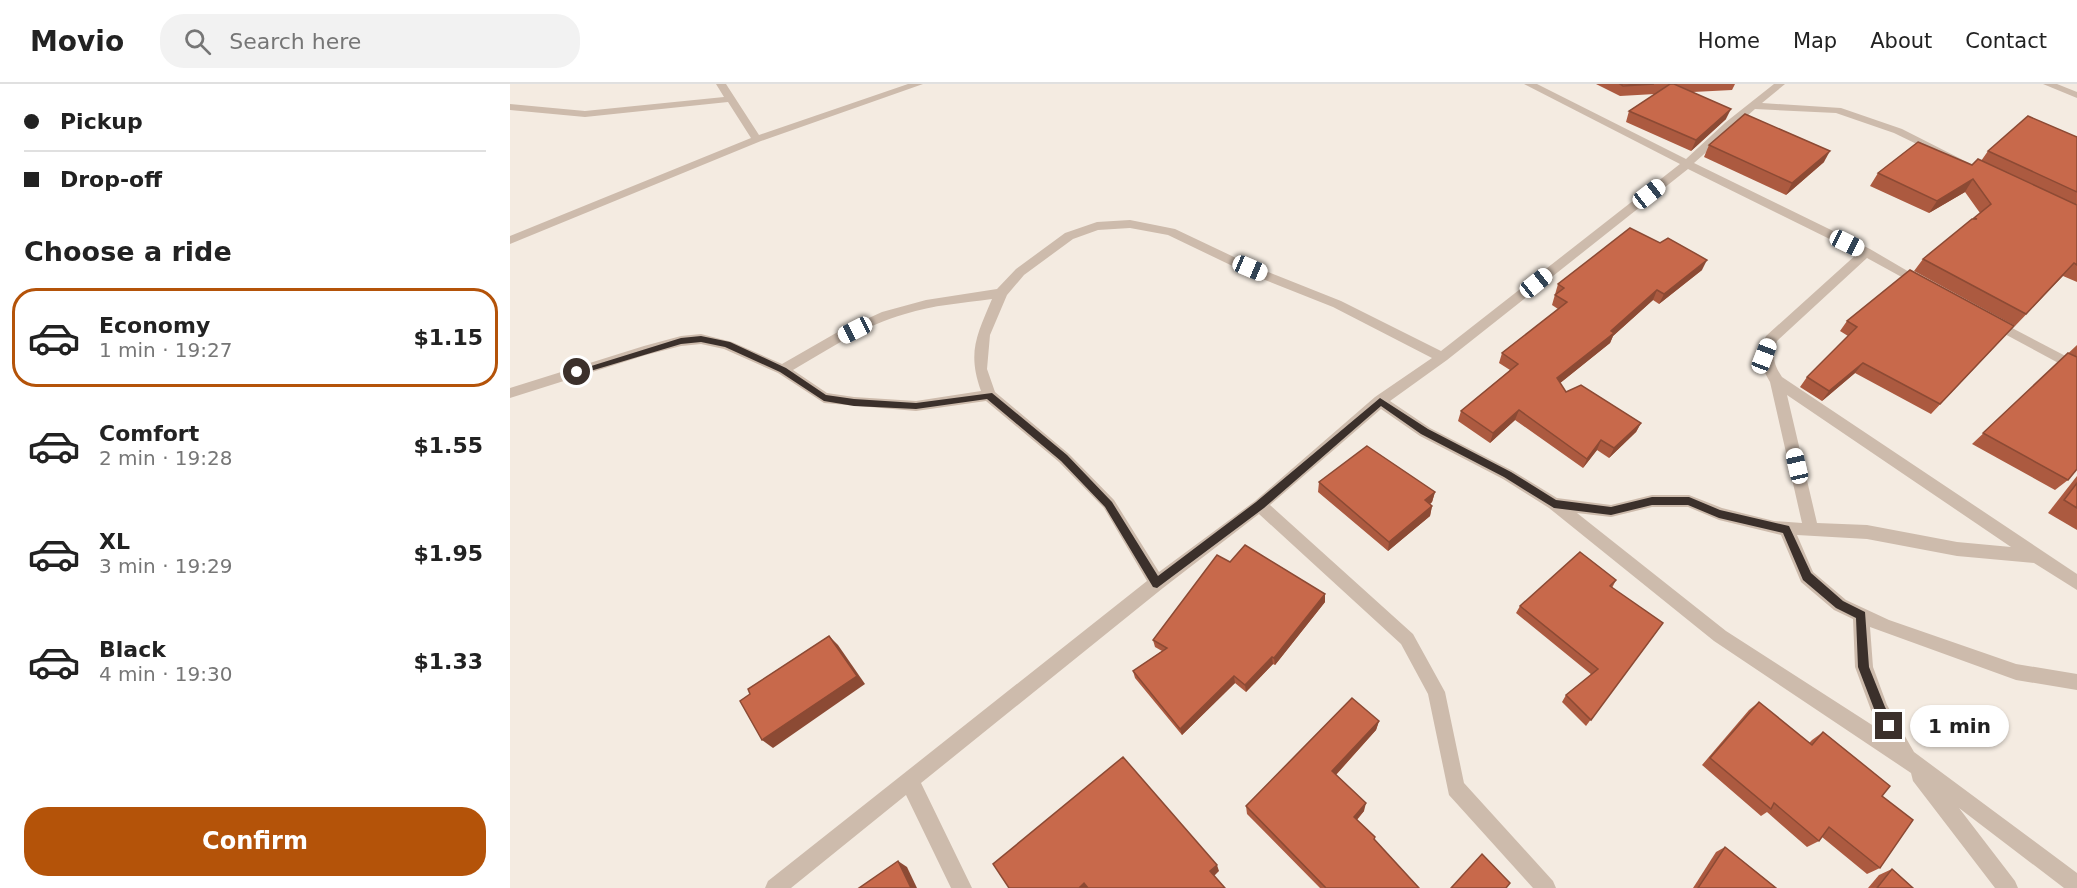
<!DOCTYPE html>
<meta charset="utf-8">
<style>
:root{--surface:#fff;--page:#f2f2f2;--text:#222;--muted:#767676;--line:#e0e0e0;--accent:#b45309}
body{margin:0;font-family:"DejaVu Sans",sans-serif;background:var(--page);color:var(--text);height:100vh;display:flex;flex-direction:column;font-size:22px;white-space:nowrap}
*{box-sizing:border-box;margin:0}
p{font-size:20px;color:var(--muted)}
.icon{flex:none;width:33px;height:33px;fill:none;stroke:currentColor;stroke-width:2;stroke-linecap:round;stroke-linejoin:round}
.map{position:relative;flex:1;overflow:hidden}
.side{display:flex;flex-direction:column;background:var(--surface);width:510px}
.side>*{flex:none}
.hud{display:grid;align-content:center;height:132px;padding:0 24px;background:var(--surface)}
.end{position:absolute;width:27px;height:27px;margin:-14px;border:8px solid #3b302b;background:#fff;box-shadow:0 0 0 3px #fff}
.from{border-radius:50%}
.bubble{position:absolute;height:42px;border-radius:21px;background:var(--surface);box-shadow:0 2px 4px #0004;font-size:20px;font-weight:600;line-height:42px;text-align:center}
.car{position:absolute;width:18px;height:36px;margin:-18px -9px;border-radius:8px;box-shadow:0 0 4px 2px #0007;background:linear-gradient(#fff 24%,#345 0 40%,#fff 0 76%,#345 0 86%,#fff 0)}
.hud b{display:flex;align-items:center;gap:21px;height:57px;font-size:22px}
.hud b+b{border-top:2px solid var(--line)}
.hud i{width:15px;height:15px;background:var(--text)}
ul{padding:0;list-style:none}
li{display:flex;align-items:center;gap:18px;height:99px;margin:0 12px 9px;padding:0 12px;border:3px solid transparent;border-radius:24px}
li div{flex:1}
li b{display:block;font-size:22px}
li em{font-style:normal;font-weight:600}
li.selected{border-color:var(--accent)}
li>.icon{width:54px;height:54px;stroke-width:1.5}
h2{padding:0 24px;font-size:27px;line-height:72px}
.cta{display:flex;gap:12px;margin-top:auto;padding:12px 24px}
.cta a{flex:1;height:69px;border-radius:24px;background:var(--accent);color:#fff;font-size:24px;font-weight:600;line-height:69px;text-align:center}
header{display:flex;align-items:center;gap:36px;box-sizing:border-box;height:84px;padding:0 30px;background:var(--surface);border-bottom:2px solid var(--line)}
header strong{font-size:28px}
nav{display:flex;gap:33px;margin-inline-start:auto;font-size:21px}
.search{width:420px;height:54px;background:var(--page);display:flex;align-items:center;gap:15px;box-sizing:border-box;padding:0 21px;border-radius:24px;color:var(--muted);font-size:22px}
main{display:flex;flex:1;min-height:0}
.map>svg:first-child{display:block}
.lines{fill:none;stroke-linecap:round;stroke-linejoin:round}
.minor{fill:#cdbbac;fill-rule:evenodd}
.wall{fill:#ac5a40}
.shaded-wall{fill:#8c4a34}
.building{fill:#c8694b;stroke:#8c4a34;stroke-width:1.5}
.route{fill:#3b302b}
</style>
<header>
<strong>Movio</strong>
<div class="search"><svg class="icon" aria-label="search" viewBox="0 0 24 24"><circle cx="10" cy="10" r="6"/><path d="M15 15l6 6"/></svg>Search here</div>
<nav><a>Home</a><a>Map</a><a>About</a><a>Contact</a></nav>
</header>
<main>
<section class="side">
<div class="hud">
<b><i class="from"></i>Pickup</b>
<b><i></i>Drop-off</b>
</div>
<h2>Choose a ride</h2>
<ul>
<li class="selected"><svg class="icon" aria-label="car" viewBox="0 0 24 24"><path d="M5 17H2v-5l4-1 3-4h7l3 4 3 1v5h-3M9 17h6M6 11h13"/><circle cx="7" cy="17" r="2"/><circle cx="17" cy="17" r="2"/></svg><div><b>Economy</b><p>1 min · 19:27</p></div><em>$1.15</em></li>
<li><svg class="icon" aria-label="car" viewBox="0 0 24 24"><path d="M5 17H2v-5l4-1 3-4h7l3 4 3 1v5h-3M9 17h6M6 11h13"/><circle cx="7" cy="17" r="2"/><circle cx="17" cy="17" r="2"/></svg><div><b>Comfort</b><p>2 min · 19:28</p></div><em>$1.55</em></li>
<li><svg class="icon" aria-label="car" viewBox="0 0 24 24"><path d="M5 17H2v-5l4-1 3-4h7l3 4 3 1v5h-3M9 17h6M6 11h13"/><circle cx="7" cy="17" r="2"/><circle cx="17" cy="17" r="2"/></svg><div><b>XL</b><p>3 min · 19:29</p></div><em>$1.95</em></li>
<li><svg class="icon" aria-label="car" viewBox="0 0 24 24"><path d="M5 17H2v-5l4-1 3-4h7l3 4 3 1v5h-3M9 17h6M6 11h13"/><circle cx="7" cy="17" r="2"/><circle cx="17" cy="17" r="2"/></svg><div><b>Black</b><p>4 min · 19:30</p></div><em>$1.33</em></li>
</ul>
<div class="cta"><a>Confirm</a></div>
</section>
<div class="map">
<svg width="1567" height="804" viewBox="0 0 1567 804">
<rect width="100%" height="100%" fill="#f4ebe1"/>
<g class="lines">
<g class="minor">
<polygon points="206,0 216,0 249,51 398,0 413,0 251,57 0,160 0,152 241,54 218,18 75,33 0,26 0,20 75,27 214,13"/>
<path d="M1014,0H1027L1176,75L1216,38L1264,0H1275L1252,19L1331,24L1392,45L1459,79L1454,82L1450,81L1384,49L1326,29L1245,25L1184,79L1360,165L1418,199L1412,203L1408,202L1357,174L1267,257C1262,272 1263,280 1272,293L1567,490V506L1524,479L1447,472L1357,455L1287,451L1303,488L1336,516L1379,536L1506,580L1567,590V606L1506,596L1360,543L1363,583L1377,621L1404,668L1567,789V804H1554L1449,724L1505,797L1508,804H1485L1403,697L1401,689L1204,557L1039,424L993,395L910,352L871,325L760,421L903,550L935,608L954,699L1043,797L1046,804H1023L939,711L918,610L891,560L749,430L653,504L411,699L462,804H441L396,711L281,804H255L258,797L637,497L594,424L549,378L476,317L406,327L314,319L268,289L214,265L191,260L171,262L136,271L0,314V304L134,262L171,252L191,250L222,258L272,280L326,249L372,228L416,216L487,205L506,185L555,149L587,138L620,136L665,145L743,182L831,217L931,267L1170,80ZM1178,85L1348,169L1256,252C1247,270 1250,281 1260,298L1292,439L1264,437L1212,424L1179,411H1142L1101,421L1047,414L1003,387L920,344L880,317L937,276ZM620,144L658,151L735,188L823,223L922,274L865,313L745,417L649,488L604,416L559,370L485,308L477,285L480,251L497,211L514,191L563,155L588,146ZM482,215C467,251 457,268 471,307L406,317L344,313L317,309L283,286C319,265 355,241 395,230C423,221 453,219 482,215ZM1277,311L1501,463L1447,458L1357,441L1307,439ZM1142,423H1178L1209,436L1271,451L1291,498L1324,526L1343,535L1345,583L1361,626L1373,648L1216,547L1067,429L1101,433Z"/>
<polygon points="1533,0 1547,0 1567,8 1567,14"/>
<polygon points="1483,234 1567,278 1567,289 1478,241 1477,238"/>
</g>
</g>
<g class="wall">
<polygon points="1086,0 1225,0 1222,6 1183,8 1216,35 1181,67 1116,38 1119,27 1145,10 1110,12"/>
<polygon points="1567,53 1567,198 1553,192 1505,242 1404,187 1413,175 1470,129 1455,108 1419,129 1360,102 1368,89 1462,81 1471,77 1478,67"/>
<polygon points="1199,61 1314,78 1276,111 1194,73"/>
<polygon points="1192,186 1149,220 1143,216 1103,252 1100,259 1050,299 1056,308 1131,339 1126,348 1099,374 1087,366 1073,384 1005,336 980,359 948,337 951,327 1000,286 989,279 992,269 1048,225 1042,221 1048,200"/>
<polygon points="1337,237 1504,242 1421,330 1345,289 1312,317 1290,303 1297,293 1338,252 1330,247"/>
<polygon points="1567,261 1567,385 1558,396 1545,406 1462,360"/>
<polygon points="1567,392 1567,446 1538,429"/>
<polygon points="809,398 925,408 922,418 920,420 922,422 920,432 878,467 808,408"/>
<polygon points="720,478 815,518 765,581 763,580 736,608 725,599 672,651 625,594 623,587 652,567 645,563 643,556"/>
<polygon points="1106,496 1102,504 1153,539 1076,642 1052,618 1056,611 1082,591 1006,529 1010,522"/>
<polygon points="1249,618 1299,659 1302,656 1313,648 1372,712 1370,784 1357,790 1312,753 1309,757 1297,763 1257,728 1251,732 1192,681 1239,626"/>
<polygon points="869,637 866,646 826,691 854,727 847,736 865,753 864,755 909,804 810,804 737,730 736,722"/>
<polygon points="1215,763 1266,804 1183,804 1206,768"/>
<polygon points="1382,785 1403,804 1358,804 1369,791"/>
</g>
<g class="shaded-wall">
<polygon points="1221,25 1216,35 1181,67 1186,56"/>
<polygon points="1320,67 1314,78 1276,111 1282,99"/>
<polygon points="1463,95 1455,108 1419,129 1427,117"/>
<polygon points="1197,176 1192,186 1149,220 1154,210"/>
<polygon points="1147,206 1143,216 1103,252 1100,259 1044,304 1047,294"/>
<polygon points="1353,279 1345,289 1312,317 1319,307"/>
<polygon points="1009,326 1005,336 980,359 983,349"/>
<polygon points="1131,339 1126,348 1099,374 1104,364"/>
<polygon points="1091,356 1087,366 1073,384 1077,375"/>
<polygon points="925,408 922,418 913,426 915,416"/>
<polygon points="922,422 920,432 878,467 879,458"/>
<polygon points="815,510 815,518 765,581 764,574"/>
<polygon points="319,552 328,561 355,600 263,664 252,656"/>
<polygon points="762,573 763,580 736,608 735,601"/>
<polygon points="724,592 725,599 672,651 670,645"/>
<polygon points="869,637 866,646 821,696 822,687"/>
<polygon points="856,719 854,727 842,741 844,733"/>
<polygon points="388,777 397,783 407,804 401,804"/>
<polygon points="707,781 709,787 703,793 700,787"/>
<polygon points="574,799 579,804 569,804"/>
</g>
<g class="building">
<polygon points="1110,0 1144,0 1113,2"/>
<polygon points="1160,0 1164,0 1221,25 1186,56 1119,27"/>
<polygon points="1235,30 1320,67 1282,99 1199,61"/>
<polygon points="1518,32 1567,53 1567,108 1478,67"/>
<polygon points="1408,58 1462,81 1468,75 1567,121 1567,181 1564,179 1516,230 1413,175 1462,135 1467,135 1464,134 1481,120 1463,95 1427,117 1368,89"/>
<polygon points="1120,144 1150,159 1158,154 1197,176 1154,210 1147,206 1101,247 1104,249 1047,294 1056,308 1071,301 1131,339 1104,364 1091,356 1077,375 1009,326 983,349 951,327 1008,280 992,269 1057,218 1045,211 1054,204 1048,200"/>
<polygon points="1400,186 1504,242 1430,320 1353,279 1319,307 1297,293 1347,243 1337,237"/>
<polygon points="1558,269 1567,273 1567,385 1558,396 1473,349"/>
<polygon points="857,362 925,408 915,416 922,422 879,458 809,398"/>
<polygon points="1567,399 1567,424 1554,416"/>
<polygon points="735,461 815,510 764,574 762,573 735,601 724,592 670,645 623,587 657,564 643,556 707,471 720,478"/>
<polygon points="1070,468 1106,496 1100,502 1153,539 1081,636 1056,611 1088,585 1010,522"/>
<polygon points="319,552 347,592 252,656 230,617 240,610 238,605"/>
<polygon points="842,614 869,637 822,687 856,719 844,733 865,753 864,755 909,804 816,804 736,722"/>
<polygon points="1249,618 1302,661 1313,648 1380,702 1372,712 1403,736 1370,784 1319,743 1309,757 1264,719 1261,725 1200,674"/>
<polygon points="613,673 707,781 700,787 715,804 578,804 574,799 569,804 499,804 483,780"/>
<polygon points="1215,763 1266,804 1188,804"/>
<polygon points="972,770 1000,799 996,804 941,804"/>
<polygon points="388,777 401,804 349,804"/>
<polygon points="1382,785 1403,804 1367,804"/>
</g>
<polygon class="route" points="191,252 220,258 276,284 316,311 344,315 406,319 482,309 557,371 602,418 648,492 746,418 870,314 918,345 1001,388 1046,416 1101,423 1142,413 1179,413 1210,426 1279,442 1301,489 1333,517 1355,528 1359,583 1375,623 1385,642 1384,646 1375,646 1366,630 1348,583 1346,534 1326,524 1293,496 1273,449 1209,434 1178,421 1142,421 1101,431 1044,424 994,393 911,350 871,322 754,424 647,504 643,503 595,423 551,377 477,315 406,325 344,322 314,317 270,288 215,263 191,258 171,260 67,291 62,288 171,254"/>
</svg>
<i class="end from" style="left:67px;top:288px"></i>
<i class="end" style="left:1379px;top:642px"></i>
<div class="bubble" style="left:1400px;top:621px;width:99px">1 min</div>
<i class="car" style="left:1139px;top:110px;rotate:52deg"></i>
<i class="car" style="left:1337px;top:159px;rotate:116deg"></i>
<i class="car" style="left:740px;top:184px;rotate:113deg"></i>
<i class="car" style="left:1026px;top:199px;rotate:51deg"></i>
<i class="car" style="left:345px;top:246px;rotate:243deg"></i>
<i class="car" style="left:1254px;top:272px;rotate:21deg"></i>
<i class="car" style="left:1287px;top:382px;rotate:347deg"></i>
</div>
</main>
